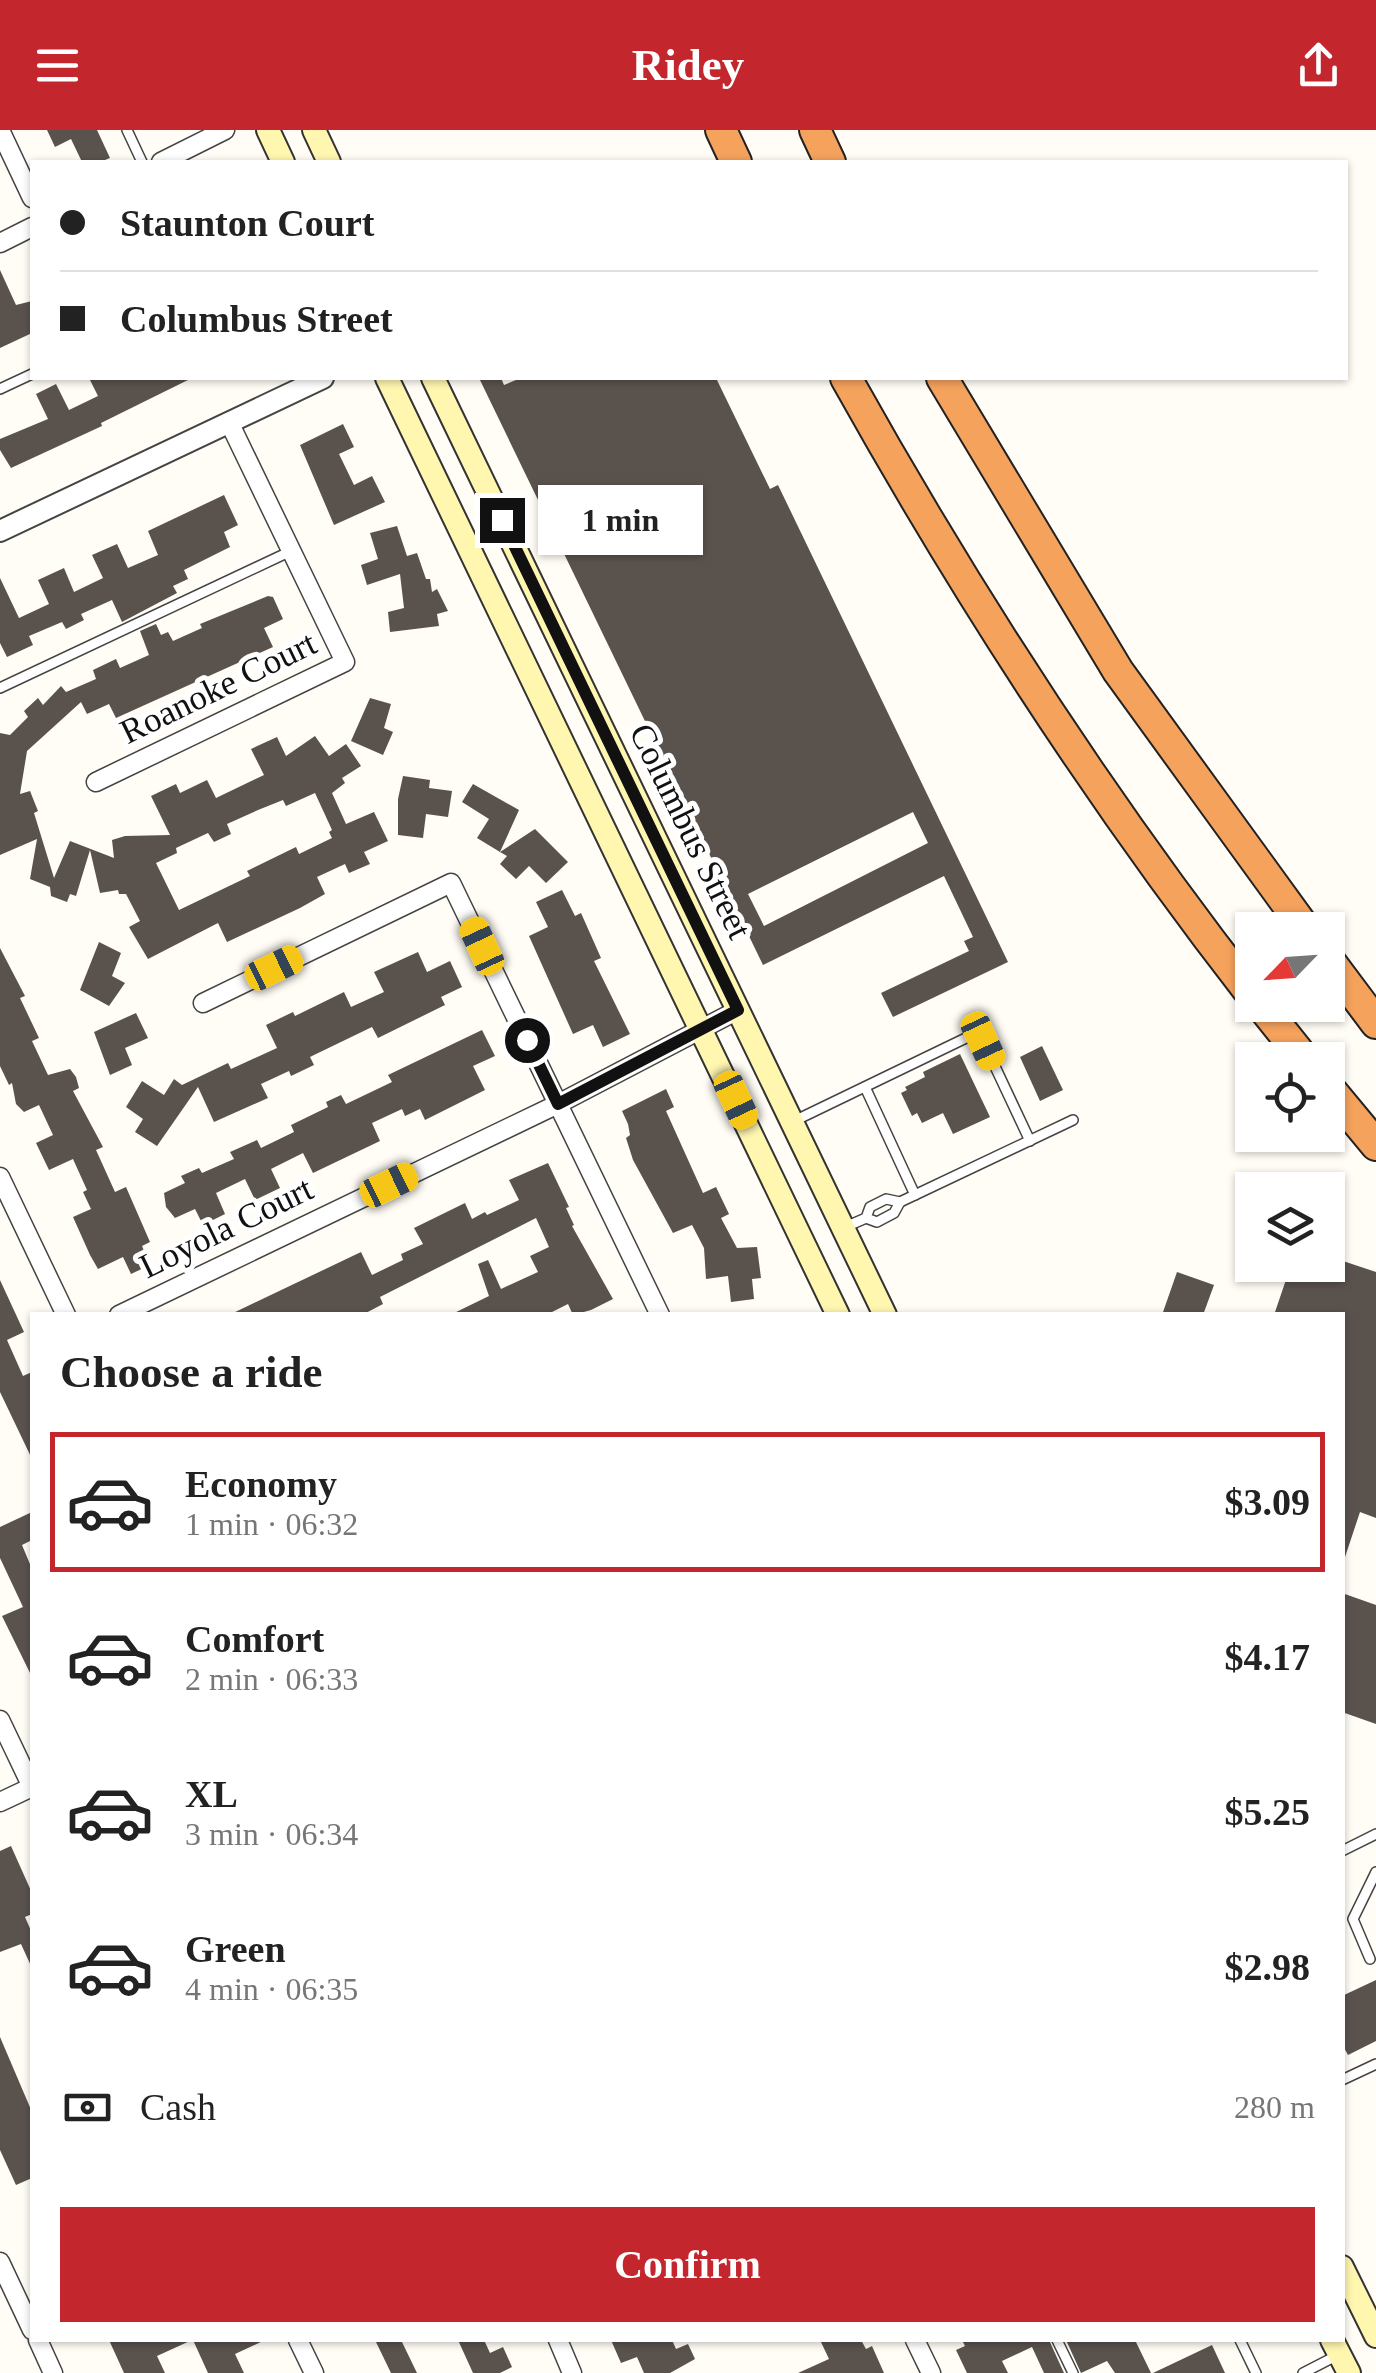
<!DOCTYPE html>
<meta charset="utf-8">
<style>
:root{--surface:#fff;--page:#f2f2f2;--text:#222;--muted:#767676;--line:#e0e0e0;--accent:#c4262e}
body{margin:0;font-family:"Times New Roman",serif;background:var(--page);color:var(--text);height:100vh;display:flex;flex-direction:column;font-size:38px;white-space:nowrap}
*{box-sizing:border-box;margin:0}
p{font-size:32px;color:var(--muted)}
.icon{flex:none;width:55px;height:55px;fill:none;stroke:currentColor;stroke-width:2;stroke-linecap:round;stroke-linejoin:round}
.map{position:relative;flex:1;overflow:hidden}
.side{position:absolute;left:30px;top:1182px;width:1315px;height:1030px;display:flex;flex-direction:column;background:var(--surface);border-radius:0px;box-shadow:0 2px 8px #0004}
.side>*{flex:none}
.guide{position:absolute;left:30px;top:30px;width:1318px;height:220px;border-radius:0px;box-shadow:0 2px 8px #0004;display:grid;align-content:center;height:220px;padding:0 30px;background:var(--surface)}
.needle{width:65px;rotate:245deg}
.fabs{position:absolute;left:1235px;top:782px;display:grid;gap:20px}
.fabs a{display:grid;place-items:center;width:110px;height:110px;border-radius:0px;background:var(--surface);box-shadow:0 2px 8px #0004;font-size:50px}
.end{position:absolute;width:45px;height:45px;margin:-22px;border:12px solid #111;background:#fff;box-shadow:0 0 0 5px #fff}
.from{border-radius:50%}
.bubble{position:absolute;height:70px;border-radius:0px;background:var(--surface);box-shadow:0 2px 8px #0004;font-size:32px;font-weight:800;line-height:70px;text-align:center}
.car{position:absolute;width:30px;height:60px;margin:-30px -15px;border-radius:12px;box-shadow:0 0 8px 2px #0007;background:linear-gradient(#f5c518 24%,#345 0 40%,#f5c518 0 76%,#345 0 86%,#f5c518 0)}
.guide b{display:flex;align-items:center;gap:35px;height:95px;font-size:38px}
.guide b+b{border-top:2px solid var(--line)}
.guide i{width:25px;height:25px;background:var(--text)}
ul{padding:0;list-style:none}
li{display:flex;align-items:center;gap:30px;height:140px;margin:0 20px 15px;padding:0 10px;border:5px solid transparent;border-radius:0px}
li div{flex:1}
li b{display:block;font-size:38px}
li em{font-style:normal;font-weight:800}
li.on{border-color:var(--accent)}
li>.icon{width:90px;height:90px;stroke-width:1.5}
h2{padding:0 30px;font-size:45px;line-height:120px}
.pay{display:flex;align-items:center;gap:25px;height:110px;padding:0 30px;font-size:38px}
.pay p{margin-inline-start:auto}
.cta{display:flex;gap:20px;margin-top:auto;padding:20px 30px}
.cta a{flex:1;height:115px;border-radius:0px;background:var(--accent);color:#fff;font-size:40px;font-weight:800;line-height:115px;text-align:center}
header{display:flex;justify-content:space-between;align-items:center;height:130px;padding:0 30px;background:var(--accent);color:#fff;font-size:45px;font-weight:800}
.map>svg:first-child{display:block}
.building{fill:#5a524d;fill-rule:evenodd}
.lines{fill:none;stroke-linecap:round;stroke-linejoin:round}
.service-casing{stroke:#444;stroke-width:12}
.minor-casing{stroke:#444;stroke-width:21}
.tertiary-casing{stroke:#444;stroke-width:24}
.secondary-casing{stroke:#333;stroke-width:26}
.motorway-casing{stroke:#222;stroke-width:34}
.service{stroke:#fff;stroke-width:9}
.minor{stroke:#fff;stroke-width:18}
.tertiary{stroke:#fff;stroke-width:20}
.secondary{stroke:#fff6b0;stroke-width:22}
.motorway{stroke:#f5a25d;stroke-width:30}
.route{stroke:#111;stroke-width:12}
.labels{text-anchor:middle;stroke-width:10;stroke-linejoin:round;paint-order:stroke}
.street-label{font-size:35px;fill:#111;stroke:#fff}
</style>
<header><svg class="icon" aria-label="menu" viewBox="0 0 24 24"><path d="M4 6h16M4 12h16M4 18h16"/></svg>Ridey<svg class="icon" aria-label="share" viewBox="0 0 24 24"><path d="M12 15V3M7 8l5-5 5 5M5 13v7h14v-7"/></svg></header>
<div class="map">
<svg width="1376" height="2243" viewBox="0 0 1376 2243">
<rect width="100%" height="100%" fill="#fffdf5"/>
<g class="building">
<polygon points="47,0 97,0 110,28 100,32 82,32 71,9 55,17"/>
<polygon points="0,140 16,175 32,171 32,203 0,218"/>
<polygon points="89,248 192,248 101,293 102,296 11,338 0,320 0,309 48,289 36,264 56,254 69,280 98,266"/>
<path d="M479,248H501L504,255L521,248H716L770,359L778,355L1008,832L893,887L881,863L969,821L964,811L973,807L944,746L763,835ZM913,682L928,713L764,796L748,764Z"/>
<polygon points="343,294 354,317 339,324 354,355 372,346 385,372 334,395 300,315"/>
<polygon points="224,365 238,395 224,402 230,417 184,440 188,449 173,456 177,463 122,492 112,470 81,484 84,490 66,499 62,492 29,506 33,515 7,527 0,513 0,448 19,488 49,474 38,450 64,438 74,462 103,448 92,425 117,414 128,438 158,425 148,401"/>
<polygon points="397,396 407,426 417,423 426,449 430,449 432,462 437,459 448,481 437,484 439,496 390,502 388,482 404,478 400,444 367,455 361,435 378,429 370,403"/>
<path d="M268,466L273,467L283,489L264,498L273,517L116,588L109,574L87,584L81,572L27,621L20,664L30,661L38,681L34,683L54,748L70,711L114,728L112,710L125,706L170,705L151,666L176,654L180,663L207,650L216,668L264,645L251,619L277,607L286,626L315,606L329,626L346,614L361,636L342,648L345,653L332,663L346,694L374,682L388,711L364,722L370,734L349,743L345,734L317,747L325,764L300,778L227,812L218,793L148,829L129,797L140,791L126,764H119L118,760L100,763L90,720L76,766L70,764L67,772L51,766L50,757L30,749L37,709L0,725V603L10,605L28,587L24,581L38,568L43,575L61,556L66,562L96,549L93,540L116,529L120,538L149,525L140,501L156,494L161,505L168,502L173,511L202,498L200,494ZM315,663L332,700L329,702L332,708L299,724L296,717L247,741L250,746L179,780L156,733L177,723L176,718L208,703L214,712L231,704L227,694L258,680L283,670L286,676Z"/>
<polygon points="370,568 391,574 384,598 393,602 383,625 351,611"/>
<polygon points="403,646 430,650 429,658 452,661 448,687 426,684 423,708 398,705 398,669"/>
<polygon points="473,654 519,680 500,722 477,708 489,689 462,672"/>
<polygon points="535,699 568,732 546,753 529,736 516,749 500,734 507,726 500,722"/>
<polygon points="562,760 575,786 581,783 601,828 594,831 630,904 603,917 593,895 573,904 529,806 548,797 536,772"/>
<polygon points="99,812 121,823 112,846 125,853 109,876 80,860"/>
<polygon points="0,818 25,866 20,868 39,908 32,911 48,945 70,939 76,947 79,958 73,961 103,1017 96,1020 115,1062 126,1057 150,1112 142,1116 150,1135 131,1144 123,1127 98,1139 90,1125 73,1087 91,1079 83,1062 87,1060 73,1029 49,1040 36,1013 53,1005 39,975 24,982 16,974 12,953 9,955 0,936"/>
<polygon points="418,822 427,842 450,831 462,857 441,867 445,875 378,908 372,897 314,925 310,927 314,935 291,946 289,941 261,954 268,968 214,992 198,957 157,1016 135,1002 143,989 126,977 142,951 164,965 174,949 182,955 228,933 231,939 277,918 266,895 293,882 295,886 344,862 351,877 384,862 374,842"/>
<polygon points="136,883 148,908 125,918 132,935 110,945 94,902"/>
<polygon points="482,900 495,926 473,936 485,960 425,990 420,979 405,986 402,979 372,993 380,1011 313,1043 303,1023 271,1039 280,1058 255,1070 245,1049 216,1063 225,1084 203,1095 195,1079 175,1088 166,1077 164,1063 185,1053 181,1046 199,1038 202,1043 234,1029 230,1022 257,1010 261,1018 294,1002 291,995 328,977 326,972 341,965 346,974 392,952 388,945"/>
<polygon points="1042,916 1063,960 1040,971 1020,927"/>
<polygon points="960,924 990,987 953,1004 943,983 922,993 917,983 912,986 901,963 907,960 905,957 925,947 923,942"/>
<polygon points="666,959 674,977 666,981 703,1063 716,1057 729,1084 721,1088 737,1118 757,1117 761,1148 752,1149 754,1169 731,1172 728,1146 706,1149 704,1118 692,1095 673,1103 633,1030 626,1008 630,1005 628,994 622,981"/>
<polygon points="548,1033 569,1077 566,1078 574,1095 572,1096 613,1169 591,1180 573,1185 568,1174 546,1185 450,1185 489,1166 478,1134 488,1130 501,1159 538,1142 530,1126 549,1117 536,1088 380,1167 383,1174 362,1185 229,1185 361,1122 372,1145 403,1130 401,1124 423,1114 414,1098 465,1073 472,1089 485,1082 487,1085 519,1070 509,1050"/>
<polygon points="1328,1126 1376,1142 1376,1388 1360,1382 1345,1427 1342,1426 1342,1185 1274,1185 1291,1135 1328,1135"/>
<polygon points="1177,1142 1214,1155 1203,1185 1162,1185"/>
<polygon points="0,1150 24,1202 7,1210 23,1246 32,1242 32,1329 0,1262"/>
<polygon points="32,1382 32,1410 22,1415 32,1439 32,1547 2,1486 23,1477 0,1428 0,1397"/>
<polygon points="1342,1463 1376,1475 1376,1594 1342,1582"/>
<polygon points="11,1716 32,1763 32,1784 25,1787 32,1803 32,1838 21,1814 0,1822 0,1721"/>
<polygon points="1376,1850 1376,1911 1348,1925 1342,1914 1342,1866"/>
<polygon points="0,1907 32,1982 32,2048 16,2055 0,2020"/>
<polygon points="109,2210 192,2210 157,2226 165,2243 124,2243"/>
<polygon points="193,2210 265,2210 235,2224 244,2243 208,2243"/>
<polygon points="375,2210 401,2210 417,2243 391,2243"/>
<polygon points="458,2210 484,2210 490,2223 503,2217 512,2237 500,2243 473,2243"/>
<polygon points="611,2210 672,2210 676,2219 688,2214 695,2229 670,2243 644,2243 637,2227 621,2233"/>
<polygon points="820,2210 861,2210 866,2219 872,2216 884,2243 798,2243 829,2229"/>
<polygon points="962,2210 1049,2210 1064,2243 1044,2243 1032,2217 1002,2231 1008,2243 967,2243 956,2220 965,2216"/>
<polygon points="1066,2210 1135,2210 1151,2243 1115,2243 1107,2231 1081,2243"/>
<polygon points="1212,2215 1225,2243 1153,2243"/>
</g>
<g class="lines">
<g class="service-casing">
<g id="service">
<polyline points="127,0 142,32"/>
<polyline points="0,259 32,244"/>
<polyline points="0,558 291,421"/>
<polyline points="865,957 915,1065"/>
<polyline points="792,992 968,907 983,911 1030,1011"/>
<polyline points="900,1072 1073,990"/>
<polyline points="843,1098 866,1088 877,1092 894,1083 900,1072 886,1069 870,1077 866,1088"/>
<polyline points="1342,1721 1376,1704"/>
<polyline points="1370,1829 1353,1789 1376,1742"/>
<polyline points="1342,1950 1376,1934"/>
<polyline points="1057,2210 1073,2243"/>
<polyline points="1240,2210 1256,2243"/>
<polyline points="1303,2243 1336,2226"/>
</g>
</g>
<g class="minor-casing">
<g id="minor">
<polyline points="0,0 32,68"/>
<polyline points="161,32 225,0"/>
<polyline points="0,113 32,97"/>
<polyline points="96,652 345,532 229,292"/>
<polyline points="203,873 451,753 660,1185"/>
<polyline points="0,1047 66,1185"/>
<polyline points="119,1185 558,974 738,880"/>
<polyline points="0,1590 32,1657"/>
<polyline points="0,1672 32,1657"/>
<polyline points="0,2132 32,2200"/>
<polyline points="38,2210 53,2243"/>
<polyline points="298,2210 314,2243"/>
<polyline points="558,2210 572,2243"/>
<polyline points="915,2210 931,2243"/>
</g>
</g>
<g class="tertiary-casing">
<polyline id="tertiary" points="0,401 323,248"/>
</g>
<g class="secondary-casing">
<g id="secondary">
<polyline points="268,0 283,32"/>
<polyline points="314,0 329,32"/>
<polyline points="387,248 838,1185"/>
<polyline points="433,248 885,1185"/>
<polyline points="1342,2137 1376,2206"/>
<polyline points="1332,2210 1349,2243"/>
</g>
</g>
<g class="motorway-casing">
<g id="motorway">
<polyline points="721,0 736,32"/>
<polyline points="815,0 830,32"/>
<path d="M846,248C966,463 1100,670 1252,865"/>
<polyline points="942,248 1118,541 1306,800"/>
<polyline points="1328,829 1376,893"/>
<polyline points="1261,875 1305,930"/>
<polyline points="1328,957 1376,1015"/>
</g>
</g>
<use href="#service" class="service"/>
<use href="#minor" class="minor"/>
<use href="#tertiary" class="tertiary"/>
<use href="#secondary" class="secondary"/>
<use href="#motorway" class="motorway"/>
</g>
<g class="lines">
<polyline class="route" points="502,390 738,880 558,974 527,910"/>
</g>
<g class="labels">
<g class="street-label">
<text transform="translate(218 557) rotate(-26)" y="12">Roanoke Court</text>
<text transform="translate(691 701) rotate(64)" y="12">Columbus Street</text>
<text transform="translate(226 1097) rotate(-26)" y="12">Loyola Court</text>
</g>
</g>
</svg>
<div class="fabs">
<a><svg class="needle" viewBox="-14 -14 28 28"><path d="M0-13l5 13h-10z" fill="#e53935"/><path d="M0 13l5-13h-10z" fill="#767676"/></svg></a>
<a><svg class="icon" aria-label="locate" viewBox="0 0 24 24"><circle cx="12" cy="12" r="6"/><path d="M12 2v4M12 18v4M2 12h4M18 12h4"/></svg></a>
<a><svg class="icon" aria-label="layers" viewBox="0 0 24 24"><path d="M12 4l9 5-9 5-9-5zM3 14l9 5 9-5"/></svg></a>
</div>
<i class="end from" style="left:527px;top:910px"></i>
<i class="end" style="left:502px;top:390px"></i>
<div class="bubble" style="left:538px;top:355px;width:165px">1 min</div>
<i class="car" style="left:482px;top:816px;rotate:335deg"></i>
<i class="car" style="left:274px;top:838px;rotate:64deg"></i>
<i class="car" style="left:983px;top:911px;rotate:155deg"></i>
<i class="car" style="left:736px;top:970px;rotate:155deg"></i>
<i class="car" style="left:389px;top:1055px;rotate:64deg"></i>
<div class="guide">
<b><i class="from"></i>Staunton Court</b>
<b><i></i>Columbus Street</b>
</div>
<section class="side">
<h2>Choose a ride</h2>
<ul>
<li class="on"><svg class="icon" aria-label="car" viewBox="0 0 24 24"><path d="M5 17H2v-5l4-1 3-4h7l3 4 3 1v5h-3M9 17h6M6 11h13"/><circle cx="7" cy="17" r="2"/><circle cx="17" cy="17" r="2"/></svg><div><b>Economy</b><p>1 min · 06:32</p></div><em>$3.09</em></li>
<li><svg class="icon" aria-label="car" viewBox="0 0 24 24"><path d="M5 17H2v-5l4-1 3-4h7l3 4 3 1v5h-3M9 17h6M6 11h13"/><circle cx="7" cy="17" r="2"/><circle cx="17" cy="17" r="2"/></svg><div><b>Comfort</b><p>2 min · 06:33</p></div><em>$4.17</em></li>
<li><svg class="icon" aria-label="car" viewBox="0 0 24 24"><path d="M5 17H2v-5l4-1 3-4h7l3 4 3 1v5h-3M9 17h6M6 11h13"/><circle cx="7" cy="17" r="2"/><circle cx="17" cy="17" r="2"/></svg><div><b>XL</b><p>3 min · 06:34</p></div><em>$5.25</em></li>
<li><svg class="icon" aria-label="car" viewBox="0 0 24 24"><path d="M5 17H2v-5l4-1 3-4h7l3 4 3 1v5h-3M9 17h6M6 11h13"/><circle cx="7" cy="17" r="2"/><circle cx="17" cy="17" r="2"/></svg><div><b>Green</b><p>4 min · 06:35</p></div><em>$2.98</em></li>
</ul>
<div class="pay"><svg class="icon" aria-label="cash" viewBox="0 0 24 24"><path d="M3 7h18v10H3z"/><circle cx="12" cy="12" r="2"/></svg>Cash<p>280 m</p></div>
<div class="cta"><a>Confirm</a></div>
</section>
</div>
